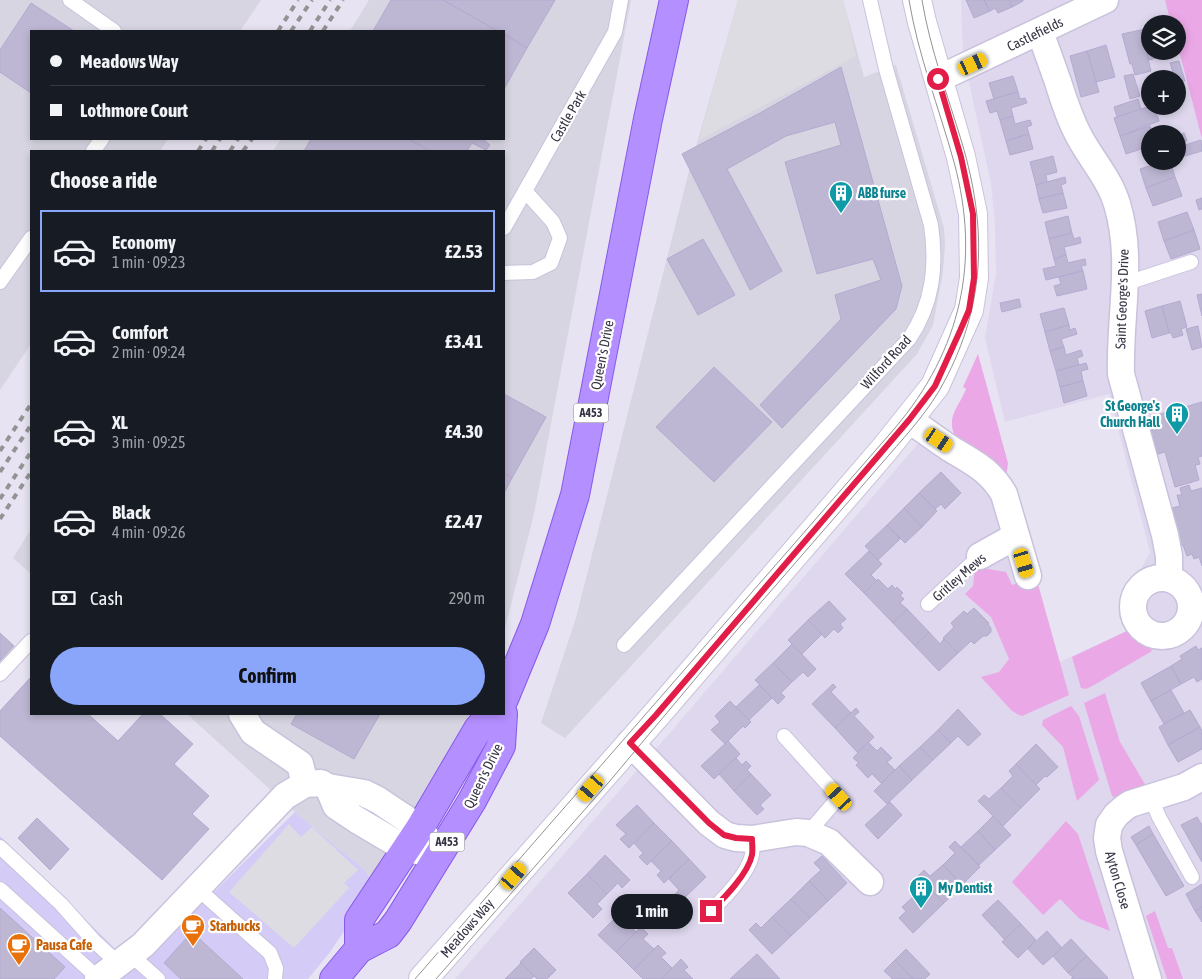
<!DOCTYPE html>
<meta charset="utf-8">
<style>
:root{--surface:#171b24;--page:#242831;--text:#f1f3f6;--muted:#9ea1a6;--line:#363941;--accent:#8aa6fa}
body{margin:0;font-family:"Asap Condensed",sans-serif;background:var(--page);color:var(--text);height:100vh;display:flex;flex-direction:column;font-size:19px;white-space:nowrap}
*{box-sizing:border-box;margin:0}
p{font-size:16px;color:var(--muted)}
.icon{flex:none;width:28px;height:28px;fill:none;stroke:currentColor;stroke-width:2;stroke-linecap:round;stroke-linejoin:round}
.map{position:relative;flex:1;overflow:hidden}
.panel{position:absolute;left:30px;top:150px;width:475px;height:565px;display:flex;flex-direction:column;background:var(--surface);border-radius:0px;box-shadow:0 2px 8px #0003}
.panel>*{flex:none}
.guide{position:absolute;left:30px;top:30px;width:475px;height:110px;border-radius:0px;box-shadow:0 2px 8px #0003;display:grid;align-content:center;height:110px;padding:0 20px;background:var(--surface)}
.buttons{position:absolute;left:1141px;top:15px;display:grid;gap:10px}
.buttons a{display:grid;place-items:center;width:45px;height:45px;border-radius:50%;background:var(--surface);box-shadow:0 2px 8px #0003;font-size:25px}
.end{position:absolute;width:22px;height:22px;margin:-11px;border:6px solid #e11d48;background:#fff;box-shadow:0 0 0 2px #fff}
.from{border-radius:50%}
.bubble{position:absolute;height:35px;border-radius:18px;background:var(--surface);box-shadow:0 2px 8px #0003;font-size:16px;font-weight:700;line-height:35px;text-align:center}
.car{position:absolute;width:15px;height:30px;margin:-15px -8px;border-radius:6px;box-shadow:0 0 4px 1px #0007;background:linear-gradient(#f5c518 24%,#345 0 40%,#f5c518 0 76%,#345 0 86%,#f5c518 0)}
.guide b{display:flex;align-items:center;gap:18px;height:48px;font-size:19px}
.guide b+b{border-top:1px solid var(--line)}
.guide i{width:12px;height:12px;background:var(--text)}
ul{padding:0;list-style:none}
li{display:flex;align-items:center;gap:15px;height:82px;margin:0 10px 8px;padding:0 10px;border:2px solid transparent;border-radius:0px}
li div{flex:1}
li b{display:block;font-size:19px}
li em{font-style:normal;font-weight:700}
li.active{border-color:var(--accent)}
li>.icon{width:45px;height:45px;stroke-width:1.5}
h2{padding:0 20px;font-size:22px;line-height:60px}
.pay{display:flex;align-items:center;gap:12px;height:55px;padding:0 20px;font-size:19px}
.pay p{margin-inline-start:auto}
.primary-button{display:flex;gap:10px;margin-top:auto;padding:10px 20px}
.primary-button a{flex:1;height:58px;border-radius:30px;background:var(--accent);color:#111;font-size:20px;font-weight:700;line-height:58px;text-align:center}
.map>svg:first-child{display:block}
.residential{fill:#ded7ee;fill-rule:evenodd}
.commercial{fill:#d4cbf6}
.industrial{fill:#d7d5e1}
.green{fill:#eaa8e6}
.parking{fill:#dddce2}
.building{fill:#beb7d4;stroke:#b3aad0}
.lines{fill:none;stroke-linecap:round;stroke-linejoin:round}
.service-casing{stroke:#c9c2dc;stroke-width:16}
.minor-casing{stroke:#c9c2dc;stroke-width:29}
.tertiary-casing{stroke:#c9c2dc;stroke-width:30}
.primary-casing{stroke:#8659ea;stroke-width:30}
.service{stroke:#fff;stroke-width:14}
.minor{stroke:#fff;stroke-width:26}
.tertiary{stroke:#fff;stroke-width:28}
.primary{stroke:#b38fff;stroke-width:28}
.tram{stroke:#939393;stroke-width:1}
.rail{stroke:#939393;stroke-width:4;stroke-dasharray:6 6;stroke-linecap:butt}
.route{stroke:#e11d48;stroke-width:6}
.labels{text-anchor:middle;stroke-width:4.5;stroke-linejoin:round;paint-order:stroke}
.shield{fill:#fff;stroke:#73707c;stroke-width:1}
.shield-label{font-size:12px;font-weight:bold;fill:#373344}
.street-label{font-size:14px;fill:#373344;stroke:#fff}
.culture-label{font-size:14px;font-weight:bold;fill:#0d838f;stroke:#fff;text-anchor:start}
.food-label{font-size:14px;font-weight:bold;fill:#c56008;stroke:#fff;text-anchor:start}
</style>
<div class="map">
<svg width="1202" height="979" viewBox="0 0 1202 979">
<rect width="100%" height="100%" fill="#e7e3f2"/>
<path class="residential" d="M961,0H1165L1171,24H1150V51H1178V47L1202,139V979H455L668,735L934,425L995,466L1060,662L1129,630L1124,615V601L1150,552L1109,394L1005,422L985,338L996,273L995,225L991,183L963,55ZM1150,79H1178V106H1150ZM1150,134H1178V161H1150Z"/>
<polygon class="commercial" points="295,812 366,871 374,887 330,952 308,979 0,979 0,836 136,969"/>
<g class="industrial">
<polygon points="0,0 261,0 240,31 31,31 31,139 168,139 160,151 31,151 31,344 0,390"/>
<polygon points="369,0 631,0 534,514 504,632 504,151 273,151 281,139 504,139 504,31 350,31"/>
<polygon points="738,0 843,0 864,77 896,65 944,228 945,244 943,272 933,325 917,354 565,738 541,723 576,618 689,171"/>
<polygon points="31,529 31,574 13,558"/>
<polygon points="187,714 470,714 456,746 374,887 366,871 295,812"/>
</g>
<g class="green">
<polygon points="1165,0 1202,0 1202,139 1178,47 1178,24 1171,24"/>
<path d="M978,354L1008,463L1006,479L955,436C946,416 959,407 966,389L963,387Z"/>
<polygon points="979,563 988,569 1006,572 1012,585 1036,577 1069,695 1022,716 1017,714 1011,710 981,677 999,672 1009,659 991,617 965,594 973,586 975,568"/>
<path d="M1129,630C1135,637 1149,643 1152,651L1094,685L1086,689L1081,688L1072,657Z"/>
<polygon points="1105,693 1120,742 1146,786 1117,798 1112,796 1084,703"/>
<polygon points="1071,706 1079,716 1099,780 1077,801 1063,747 1042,725 1043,720"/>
<polygon points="1066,821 1078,834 1110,931 1080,919 1060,899 1043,915 1012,882"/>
<polygon points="1155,911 1168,948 1172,948 1183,979 1167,979 1146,916"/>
</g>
<g class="parking">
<polygon points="738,0 843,0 856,56 699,140"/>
<polygon points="289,824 301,837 312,827 358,870 344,883 349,888 294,948 229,892"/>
</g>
<g class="building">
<polygon points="391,0 443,0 498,31 373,31"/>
<polygon points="443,0 555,0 527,48 504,34 504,31 498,31"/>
<polygon points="966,0 984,0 990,11 974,18"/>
<polygon points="984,0 1009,0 1012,7 998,13 995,8 990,11"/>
<polygon points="1009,0 1023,0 1023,1 1012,7"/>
<polygon points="31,3 74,31 31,31 31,93 0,72 0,50"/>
<polygon points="1150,28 1150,51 1166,51 1167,55 1149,60 1141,30"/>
<polygon points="1141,30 1151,71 1135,75 1132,64 1130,64 1122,34"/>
<polygon points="504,34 527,48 504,89"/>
<polygon points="1106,45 1115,77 1096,82 1087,51"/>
<polygon points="1087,51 1099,92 1081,97 1070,56"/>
<polygon points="1179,61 1185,81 1178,83 1178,79 1175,79 1170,63"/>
<polygon points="841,67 902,286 896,309 782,428 760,405 841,319 835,295 881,280 873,259 817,274 785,162 841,145 835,122 786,136 727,169 782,271 750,290 682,154 760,113"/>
<polygon points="1133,74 1140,96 1130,99 1124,76"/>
<polygon points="1013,76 1018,92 994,99 989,83"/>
<polygon points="1018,92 1020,99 1025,98 1027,103 1011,108 1013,116 1000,120 997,111 990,113 986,101"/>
<polygon points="1138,99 1141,109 1117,117 1114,107"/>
<polygon points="1150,106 1154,106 1159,121 1120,136 1114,118"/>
<polygon points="1013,116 1015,124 1030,120 1032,125 1027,127 1029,134 1006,141 1000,120"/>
<polygon points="1150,126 1153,134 1150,134 1150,146 1126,154 1120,136"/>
<polygon points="1184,133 1187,141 1178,144 1178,135"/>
<polygon points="1029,134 1033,149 1010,155 1006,141"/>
<polygon points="311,139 408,139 430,151 304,151"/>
<polygon points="408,139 483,139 490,145 486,150 472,143 467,151 430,151"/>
<polygon points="1201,140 1202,151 1185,156 1182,146"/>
<polygon points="1053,156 1057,172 1046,175 1047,182 1036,185 1030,162"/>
<polygon points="1164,161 1170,161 1175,177 1146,188 1140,169"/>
<polygon points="1065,177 1066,183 1061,185 1063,193 1039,199 1036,185"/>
<polygon points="1175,177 1182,196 1153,206 1146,188"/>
<polygon points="1063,193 1067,208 1043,213 1039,199"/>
<polygon points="1202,198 1202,209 1199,210 1196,200"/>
<polygon points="1187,212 1194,230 1164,241 1158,222"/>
<polygon points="1068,216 1072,233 1049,239 1045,222"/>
<polygon points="1194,230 1200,249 1171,259 1164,241"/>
<polygon points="1072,233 1074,239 1080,237 1081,243 1064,247 1066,255 1054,259 1049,239"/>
<polygon points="703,239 735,295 698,315 667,259"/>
<polygon points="1066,255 1068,263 1085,259 1086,265 1081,266 1083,271 1046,280 1043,269 1056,266 1054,259"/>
<polygon points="1083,271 1087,289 1057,296 1054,286 1061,284 1059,277"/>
<polygon points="1202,294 1202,316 1197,295"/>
<polygon points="1019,299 1021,307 1002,312 1000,303"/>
<polygon points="1180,301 1187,327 1181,329 1183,335 1173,338 1171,333 1169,333 1162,306"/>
<polygon points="1162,306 1169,333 1152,338 1145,311"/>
<polygon points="1064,308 1069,325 1045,332 1040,314"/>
<polygon points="1069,325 1070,330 1075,328 1077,334 1061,339 1064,347 1050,351 1045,332"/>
<polygon points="1198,326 1202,347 1192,350 1186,329"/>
<polygon points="1064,347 1066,355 1081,350 1083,356 1077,358 1079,365 1056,371 1050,351"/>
<polygon points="1086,363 1088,369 1081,371 1083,381 1060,387 1056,371"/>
<polygon points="714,367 772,422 714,482 656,427"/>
<polygon points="1083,381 1087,396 1064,403 1060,387"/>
<polygon points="504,394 546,417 512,478 504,473"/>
<polygon points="1202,402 1202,456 1198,457 1200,464 1195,465 1199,480 1175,487 1165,452 1158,454 1147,418"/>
<polygon points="941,472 961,493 945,509 941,504 935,509 919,493"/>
<polygon points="504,473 512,478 504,493"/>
<polygon points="1189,485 1191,491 1202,488 1202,566 1199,557 1194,559 1192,554 1187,556 1183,545 1179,546 1172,524 1176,522 1172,508 1180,506 1177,495 1182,495 1180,488"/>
<polygon points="919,493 937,511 922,527 904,508"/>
<polygon points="904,508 922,527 905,543 887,525"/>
<polygon points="887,525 900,539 878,560 865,546"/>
<polygon points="869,551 882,564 871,575 877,581 864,593 845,574"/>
<polygon points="878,579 888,589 892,585 895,589 897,587 903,593 900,595 904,599 900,603 907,609 893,623 864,593"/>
<polygon points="829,601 846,619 840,624 843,628 838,633 834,629 825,638 808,620"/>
<polygon points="974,608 989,623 988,624 991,628 991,632 987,636 983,636 974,644 971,641 958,653 943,638 954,627 951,623 964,611 967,614"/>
<polygon points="907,609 929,632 915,646 893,623"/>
<polygon points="808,620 822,634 802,654 788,640"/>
<polygon points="929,632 940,644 944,639 958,653 939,671 915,646"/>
<polygon points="0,633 14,646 0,661"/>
<polygon points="792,644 816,669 808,677 803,672 792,682 773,663"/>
<polygon points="1196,646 1198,650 1202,648 1202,679 1197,682 1194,677 1181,684 1171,666 1182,659 1180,656"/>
<polygon points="773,663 792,682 781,693 785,697 778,704 755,680"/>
<polygon points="1171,666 1181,684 1151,701 1141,683"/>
<polygon points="31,677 31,714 88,714 118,741 143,714 160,714 193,744 174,764 209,796 192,814 209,829 162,880 0,736 0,711"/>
<polygon points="833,684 836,687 831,692 851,713 835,728 812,704"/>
<polygon points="759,685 772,698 749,720 736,707"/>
<polygon points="1171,690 1184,713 1164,724 1151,701"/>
<polygon points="730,701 751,722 745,728 743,726 725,744 711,730 720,722 715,716"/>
<polygon points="856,708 859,712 854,716 874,737 858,753 835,728"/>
<polygon points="958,709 981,734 968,746 958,736 951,743 938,730"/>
<polygon points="1190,710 1200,727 1168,745 1159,727"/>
<polygon points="297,714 380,714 354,759 291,724"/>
<polygon points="1200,727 1202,731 1202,749 1178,762 1168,745"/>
<polygon points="938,730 951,743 933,760 920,747"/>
<polygon points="728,741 740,754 714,779 701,766"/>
<polygon points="868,742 877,751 881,747 892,758 887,762 895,770 881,783 872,774 868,778 856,765 859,763 853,758"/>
<polygon points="1036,744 1058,767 1047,777 1045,776 1036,785 1016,764"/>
<polygon points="920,747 933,760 912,780 899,766"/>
<polygon points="736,758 742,765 746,761 751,766 747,770 751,774 734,791 719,774"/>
<polygon points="1016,764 1040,789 1021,808 1001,788 1013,776 1009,771"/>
<polygon points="899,766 912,780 887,804 874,791"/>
<polygon points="751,774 771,795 760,805 764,809 757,815 734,791"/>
<polygon points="1001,788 1021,808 1003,826 978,801 984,795 989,799"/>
<polygon points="890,802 902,815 878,839 865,825"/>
<polygon points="637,805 654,823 629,848 620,839 626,834 616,825"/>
<polygon points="993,816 1011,835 995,850 978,831"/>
<polygon points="1197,817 1202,825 1202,862 1181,825"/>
<polygon points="37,818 69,849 50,870 18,838"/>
<polygon points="654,823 672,841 647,865 639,857 643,853 634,843"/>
<polygon points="1149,826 1153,834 1136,845 1131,837"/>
<polygon points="978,831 995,850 979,865 961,847"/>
<polygon points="1153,834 1184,886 1166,896 1136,845"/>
<polygon points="672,841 689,859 664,883 657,875 661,871 651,861"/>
<polygon points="955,841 980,867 962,885 943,865 955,853 949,847"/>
<polygon points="605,855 630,880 622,888 618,883 607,894 587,874"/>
<polygon points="822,856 847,883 828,901 809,881 821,870 814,863"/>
<polygon points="689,859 706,877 681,901 675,894 679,890 669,879"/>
<polygon points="943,865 962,885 944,903 918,876 924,870 930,876"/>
<polygon points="587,874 607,894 597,904 602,909 593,918 568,893"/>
<polygon points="809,881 828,901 810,918 791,899"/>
<polygon points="1202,884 1202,907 1195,911 1186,894"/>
<polygon points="926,885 944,903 913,933 899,918 906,911 902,907"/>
<polygon points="791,899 810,918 791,936 772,917"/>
<polygon points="998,900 1021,924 1005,940 982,915"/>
<polygon points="1202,907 1202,922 1195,911"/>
<polygon points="0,908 65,967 54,979 0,979"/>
<polygon points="623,910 630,917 625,922 636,932 616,952 598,935"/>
<polygon points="772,917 791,936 772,954 749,930 756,923 761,928"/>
<polygon points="1021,924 1036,940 1018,958 1002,942"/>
<polygon points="641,927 648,934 643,939 654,949 634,970 616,952"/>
<polygon points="1047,931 1062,948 1043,965 1028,949"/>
<polygon points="192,932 243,979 181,979 164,963"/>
<polygon points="1071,939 1087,956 1068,973 1053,956"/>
<polygon points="658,945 666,953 661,957 672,968 662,979 643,979 634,970"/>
<polygon points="534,948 556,970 547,979 537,979 520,962"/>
<polygon points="906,949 930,974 925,979 913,979 895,960"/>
<polygon points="757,954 780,979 730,979"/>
<polygon points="1087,956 1108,978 1107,979 1071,979 1073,977 1068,973"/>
<polygon points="681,959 688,967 684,970 693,979 662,979"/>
<polygon points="895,960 913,979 892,979 891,977 884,971"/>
<polygon points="521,963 534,976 531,979 505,979"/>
</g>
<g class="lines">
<g class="service-casing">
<g id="service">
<polyline points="70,0 114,31"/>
<polyline points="93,151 102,139"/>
<polyline points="504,228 615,32 621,0"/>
<polyline points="504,273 533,272 551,263 560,238 553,222 525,191"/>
<polyline points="0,282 31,238"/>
<polyline points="1124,284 1191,262"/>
<polyline points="928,604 980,556"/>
<path d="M624,645L909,339C933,304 937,266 931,225L886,69L870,0"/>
<polyline points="0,674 31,641"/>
<polyline points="784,736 839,797 808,833"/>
<polyline points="1151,798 1159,817 1192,877"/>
<polyline points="0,847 61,904 94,941 119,964"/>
<polyline points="0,889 98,978"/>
<polyline points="198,889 270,953 276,968 275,979"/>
<path d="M711,911C724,898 748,874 752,855C753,850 752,844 752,839"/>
<polyline points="131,955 158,979"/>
</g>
</g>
<g class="minor-casing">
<g id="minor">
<path d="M1040,32C1046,48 1052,65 1058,82C1064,101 1070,120 1080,138C1092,160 1110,180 1117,204C1134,259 1119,318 1121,374L1165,535L1169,556V578"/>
<polyline points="938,79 1105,0"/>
<path d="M909,420C923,429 937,440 951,449C974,463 990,470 1004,494L1028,576"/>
<polyline points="980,556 1016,536"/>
<circle cx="1162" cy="607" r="29"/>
<polyline points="242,714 253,732 300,764 305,784"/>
<polyline points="630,743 709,823 725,835 736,838 752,839 796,832 808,833 829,842 870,882"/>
<polyline points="98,979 143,945 285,796 305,784 321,783 328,787 364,793 378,800 420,828 439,855 406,849 357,820 336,806 328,787"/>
<polyline points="1148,979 1109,851 1107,838 1109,825 1116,815 1124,808 1130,804 1184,787 1202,777"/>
</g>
</g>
<g class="tertiary-casing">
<polyline id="tertiary" points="423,979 656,715 884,450 935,386 969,310 974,278 973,214 961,157 922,22 917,0"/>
</g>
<g class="primary-casing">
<g id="primary">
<polyline points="504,699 535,624 575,495 648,119 674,0"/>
<polyline points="359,949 359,920 420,828 478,729 491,714"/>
<polyline points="334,979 359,949 388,934 398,921 472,801 501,746 503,714"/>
</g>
</g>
<use href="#service" class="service"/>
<use href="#minor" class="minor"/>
<use href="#tertiary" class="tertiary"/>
<use href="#primary" class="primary"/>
<g class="tram">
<path d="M415,979L895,428C961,350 981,261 954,162C939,108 918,55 909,0"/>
<path d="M436,979L609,782L717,653L889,455C909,432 930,409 944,382C986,304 987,227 962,143C948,96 930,49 922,0"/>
</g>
<g class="rail">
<polyline points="278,31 298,0"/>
<polyline points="291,31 312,0"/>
<polyline points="310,31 330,0"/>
<polyline points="323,31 343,0"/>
<polyline points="198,151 206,139"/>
<polyline points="212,151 220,139"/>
<polyline points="230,151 238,139"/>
<polyline points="243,151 252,139"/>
<polyline points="0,451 31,404"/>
<polyline points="0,472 31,425"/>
<polyline points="0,499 31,452"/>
<polyline points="0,519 31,472"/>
</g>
</g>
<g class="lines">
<path class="route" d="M711,911C724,898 748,874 752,855C753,850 752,844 752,839L736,838L724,835L709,823L630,743L656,715L909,420L935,386L960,331L969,310L974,278L973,214L961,157L938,79"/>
</g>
<defs>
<g id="building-pin" transform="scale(1.25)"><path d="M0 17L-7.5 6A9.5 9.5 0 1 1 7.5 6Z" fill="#0f9aa8" stroke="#fff"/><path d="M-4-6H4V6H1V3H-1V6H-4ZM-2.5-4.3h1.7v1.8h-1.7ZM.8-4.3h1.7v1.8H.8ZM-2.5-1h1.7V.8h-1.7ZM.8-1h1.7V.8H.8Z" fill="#fff"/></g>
<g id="cafe-pin" transform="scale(1.25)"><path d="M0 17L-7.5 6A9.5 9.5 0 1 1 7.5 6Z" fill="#e8710a" stroke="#fff"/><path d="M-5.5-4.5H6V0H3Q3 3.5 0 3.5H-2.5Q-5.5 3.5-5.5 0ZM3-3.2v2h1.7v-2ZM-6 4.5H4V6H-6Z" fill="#fff"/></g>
</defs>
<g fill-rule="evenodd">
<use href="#building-pin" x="841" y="193"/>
<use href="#building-pin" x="1177" y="414"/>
<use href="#building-pin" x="921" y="888"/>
<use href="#cafe-pin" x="193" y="926"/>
<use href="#cafe-pin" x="19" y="945"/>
</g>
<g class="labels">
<g class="shield">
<rect x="573.5" y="403.5" width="35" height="19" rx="4"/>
<rect x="429.5" y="832.5" width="35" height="19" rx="4"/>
</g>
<g class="shield-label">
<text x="591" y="417">A453</text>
<text x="447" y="846">A453</text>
</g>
<g class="street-label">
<text transform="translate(1035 34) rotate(-26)" y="5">Castlefields</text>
<text transform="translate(568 116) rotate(-60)" y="5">Castle Park</text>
<text transform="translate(1122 299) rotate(-88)" y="5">Saint George's Drive</text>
<text transform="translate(602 355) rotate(-79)" y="5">Queen's Drive</text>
<text transform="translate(886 362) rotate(-48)" y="5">Wilford Road</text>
<text transform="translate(959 577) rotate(-41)" y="5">Gritley Mews</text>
<text transform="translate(483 776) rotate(-64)" y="5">Queen's Drive</text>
<text transform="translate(1118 880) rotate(74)" y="5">Ayton Close</text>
<text transform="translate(467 928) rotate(-49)" y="5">Meadows Way</text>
</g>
<g class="culture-label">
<text x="858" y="198">ABB furse</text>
<text x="1160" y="411" text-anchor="end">St George's<tspan x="1160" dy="16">Church Hall</tspan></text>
<text x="938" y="893">My Dentist</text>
</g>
<g class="food-label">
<text x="210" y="931">Starbucks</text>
<text x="36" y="950">Pausa Cafe</text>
</g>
</g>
</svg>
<div class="buttons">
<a><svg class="icon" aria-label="layers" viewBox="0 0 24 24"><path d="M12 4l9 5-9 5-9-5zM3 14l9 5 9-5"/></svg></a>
<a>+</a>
<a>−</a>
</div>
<i class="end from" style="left:938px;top:79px"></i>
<i class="end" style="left:711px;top:911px"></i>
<div class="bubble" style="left:611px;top:894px;width:82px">1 min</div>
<i class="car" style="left:973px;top:64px;rotate:65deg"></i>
<i class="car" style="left:939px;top:440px;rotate:124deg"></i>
<i class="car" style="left:1024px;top:563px;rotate:163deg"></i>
<i class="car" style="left:591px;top:788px;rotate:221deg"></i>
<i class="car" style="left:839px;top:797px;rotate:318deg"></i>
<i class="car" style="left:514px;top:876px;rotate:41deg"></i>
<div class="guide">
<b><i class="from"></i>Meadows Way</b>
<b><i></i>Lothmore Court</b>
</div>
<section class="panel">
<h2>Choose a ride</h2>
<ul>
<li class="active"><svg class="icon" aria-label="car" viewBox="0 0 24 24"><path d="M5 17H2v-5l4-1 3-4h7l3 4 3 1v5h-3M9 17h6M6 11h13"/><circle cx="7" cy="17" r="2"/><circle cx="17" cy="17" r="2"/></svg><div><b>Economy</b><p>1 min · 09:23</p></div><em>£2.53</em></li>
<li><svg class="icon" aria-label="car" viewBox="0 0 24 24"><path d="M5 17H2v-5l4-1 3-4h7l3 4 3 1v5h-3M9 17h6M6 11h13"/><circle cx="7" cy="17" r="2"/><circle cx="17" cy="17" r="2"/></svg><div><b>Comfort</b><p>2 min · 09:24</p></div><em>£3.41</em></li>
<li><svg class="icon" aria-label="car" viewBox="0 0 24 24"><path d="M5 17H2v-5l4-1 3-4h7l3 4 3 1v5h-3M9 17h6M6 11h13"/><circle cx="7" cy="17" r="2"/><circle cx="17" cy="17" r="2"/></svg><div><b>XL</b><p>3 min · 09:25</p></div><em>£4.30</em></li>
<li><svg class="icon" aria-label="car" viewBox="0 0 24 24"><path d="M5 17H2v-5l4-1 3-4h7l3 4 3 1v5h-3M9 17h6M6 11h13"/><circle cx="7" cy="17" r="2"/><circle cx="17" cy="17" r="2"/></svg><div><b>Black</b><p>4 min · 09:26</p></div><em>£2.47</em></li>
</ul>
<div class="pay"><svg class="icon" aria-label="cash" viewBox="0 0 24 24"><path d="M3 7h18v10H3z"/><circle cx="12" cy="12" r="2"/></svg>Cash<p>290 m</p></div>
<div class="primary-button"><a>Confirm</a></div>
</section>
</div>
